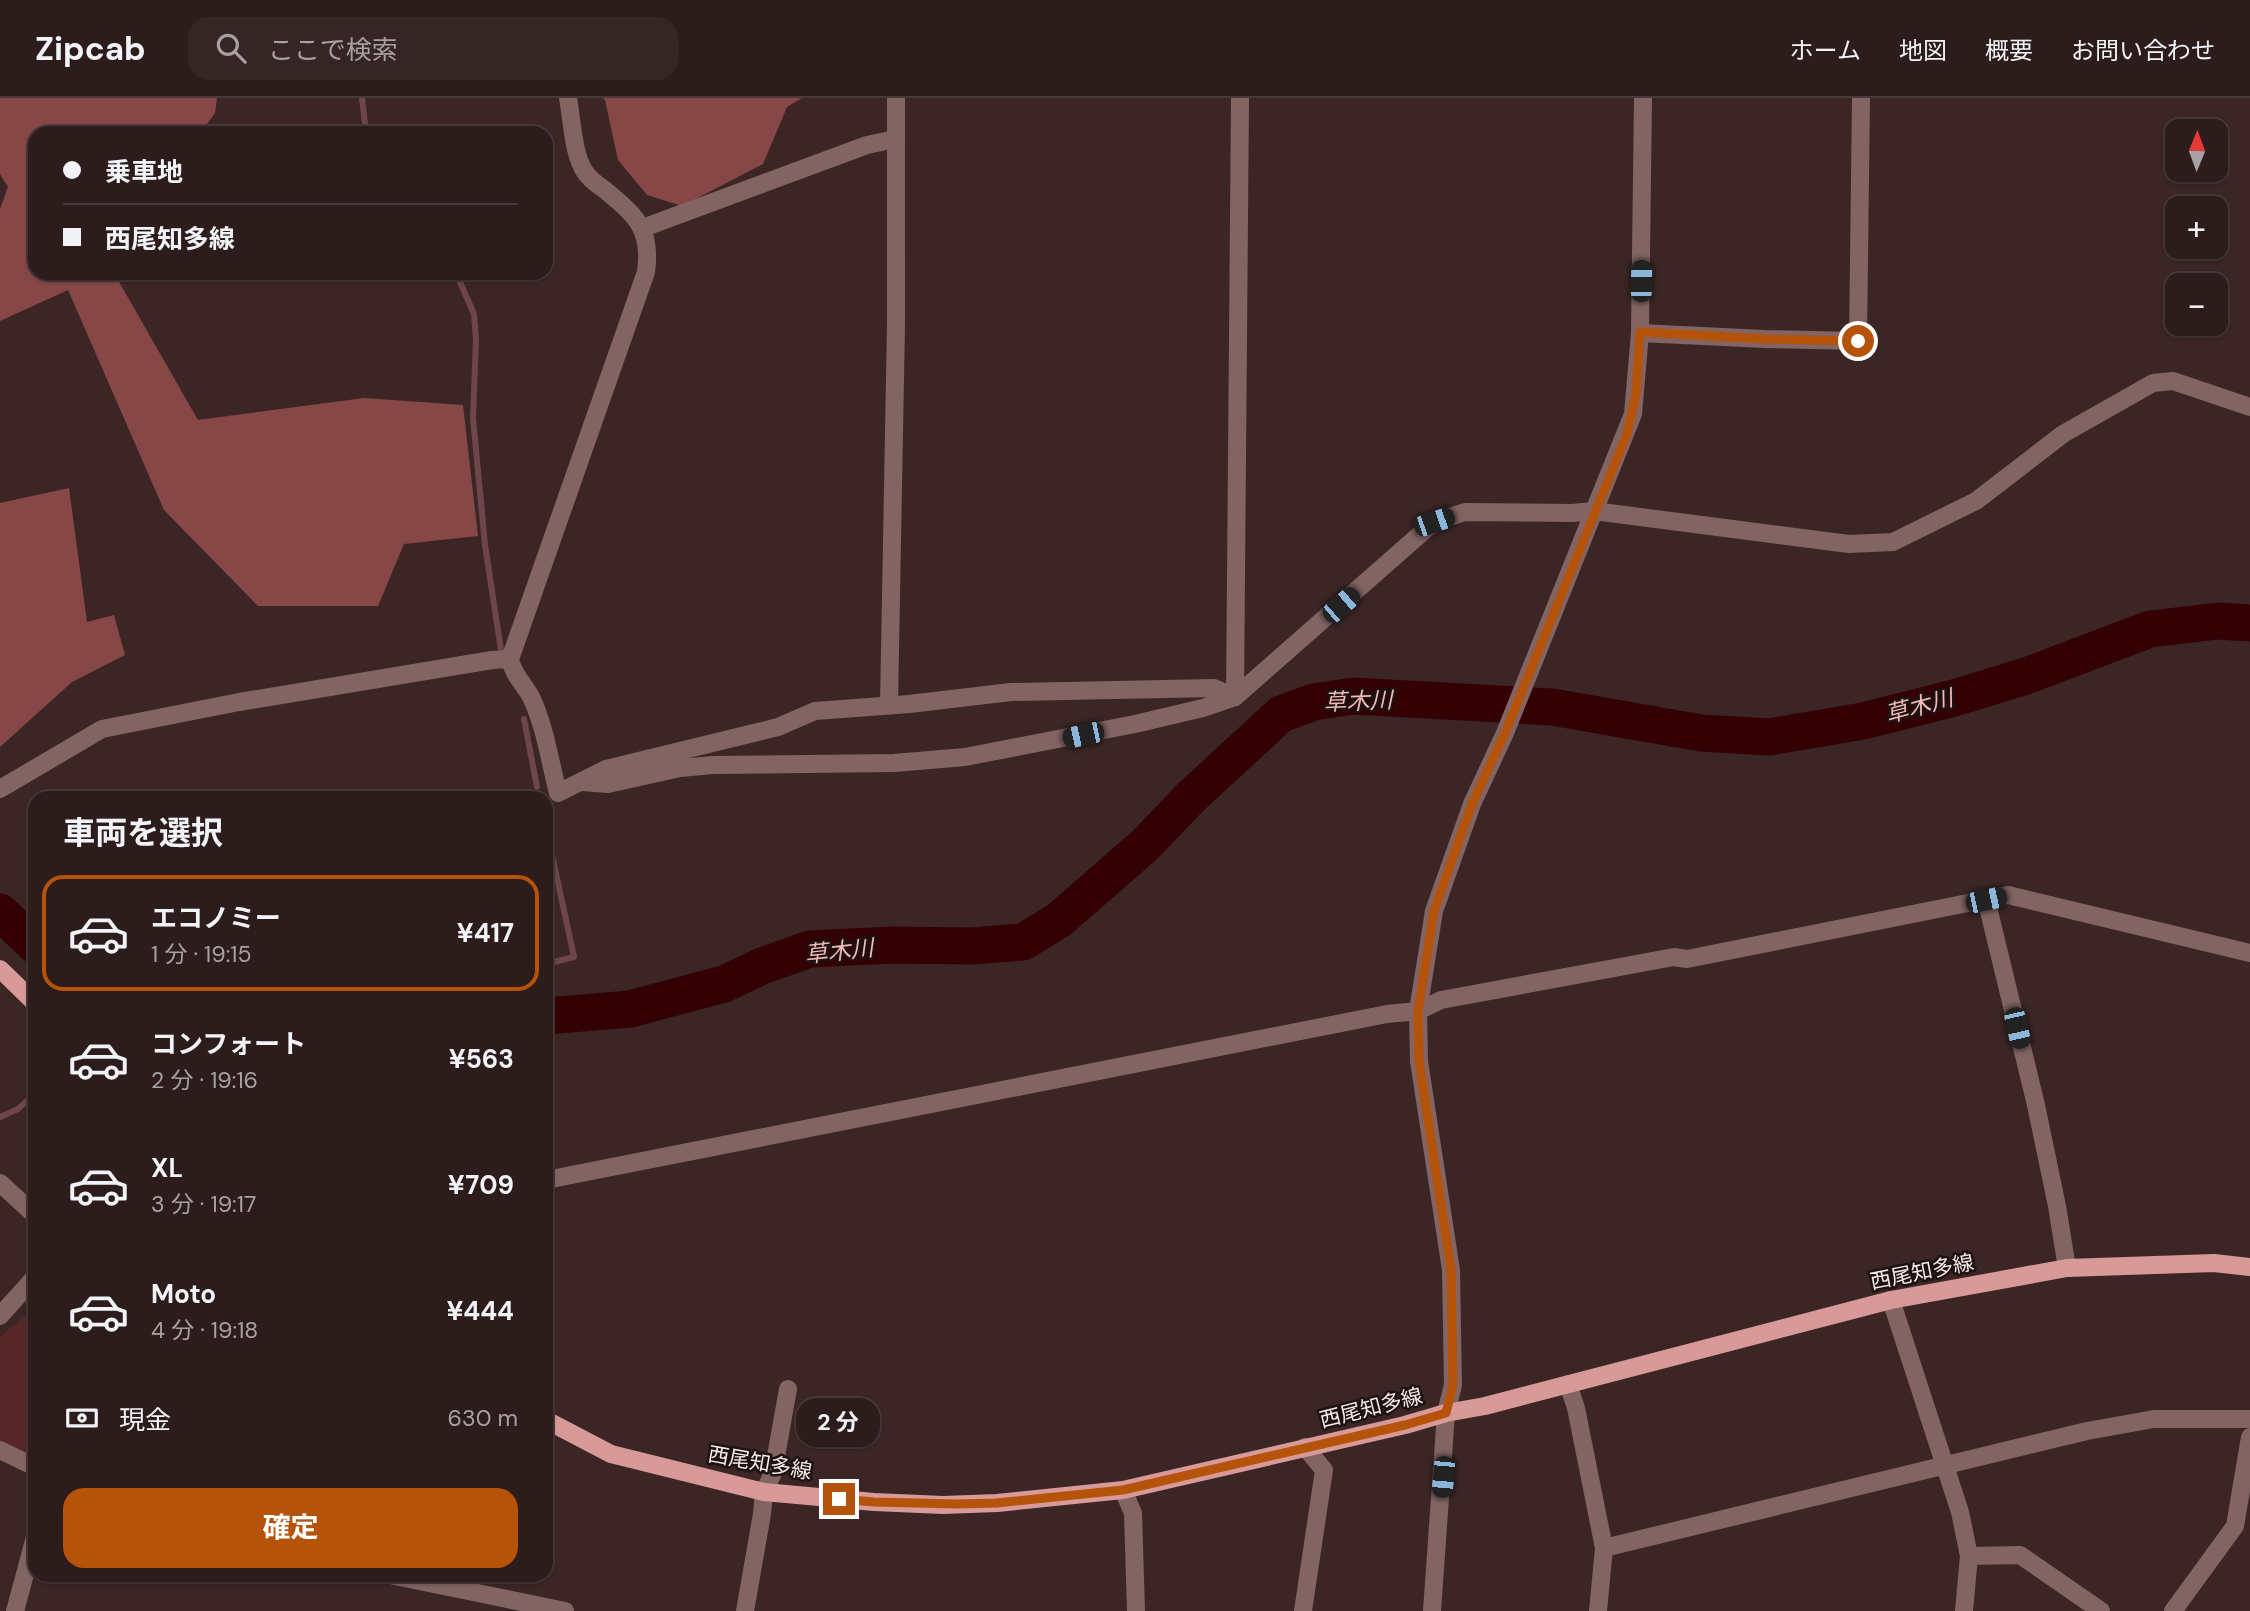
<!DOCTYPE html>
<html lang="ja">
<meta charset="utf-8">
<style>
:root{--surface:#2d1c1c;--page:#352525;--text:#f1f3f6;--muted:#a7a1a3;--line:#483a3b;--accent:#b45309}
body{margin:0;font-family:"DM Sans","Noto Sans JP",sans-serif;background:var(--page);color:var(--text);height:100vh;display:flex;flex-direction:column;font-size:26px;white-space:nowrap}
*{box-sizing:border-box;margin:0}
p{font-size:23px;color:var(--muted)}
.icon{flex:none;width:38px;height:38px;fill:none;stroke:currentColor;stroke-width:2;stroke-linecap:round;stroke-linejoin:round}
.map{position:relative;flex:1;overflow:hidden}
.details{position:absolute;left:28px;top:693px;width:525px;height:791px;display:flex;flex-direction:column;background:var(--surface);border-radius:21px;box-shadow:0 2px 5px #0004,0 0 0 2px var(--line)}
.details>*{flex:none}
.hud{position:absolute;left:28px;top:28px;width:525px;height:154px;border-radius:21px;box-shadow:0 2px 5px #0004,0 0 0 2px var(--line);display:grid;align-content:center;height:154px;padding:0 35px;background:var(--surface)}
.needle{width:46px;rotate:1deg}
.buttons{position:absolute;left:2165px;top:21px;display:grid;gap:14px}
.buttons a{display:grid;place-items:center;width:63px;height:63px;border-radius:14px;background:var(--surface);box-shadow:0 2px 5px #0004,0 0 0 2px var(--line);font-size:35px}
.end{position:absolute;width:32px;height:32px;margin:-16px;border:9px solid #b45309;background:#fff;box-shadow:0 0 0 4px #fff}
.from{border-radius:50%}
.bubble{position:absolute;height:49px;border-radius:21px;background:var(--surface);box-shadow:0 2px 5px #0004,0 0 0 2px var(--line);font-size:23px;font-weight:700;line-height:49px;text-align:center}
.car{position:absolute;width:21px;height:42px;margin:-21px -10px;border-radius:9px;box-shadow:0 0 5px 2px #0007;background:linear-gradient(#222 24%,#8ab4d8 0 40%,#222 0 76%,#8ab4d8 0 86%,#222 0)}
.hud b{display:flex;align-items:center;gap:24px;height:66px;font-size:26px}
.hud b+b{border-top:2px solid var(--line)}
.hud i{width:18px;height:18px;background:var(--text)}
ul{padding:0;list-style:none}
li{display:flex;align-items:center;gap:21px;height:116px;margin:0 14px 10px;padding:0 21px;border:4px solid transparent;border-radius:21px}
li div{flex:1}
li b{display:block;font-size:26px}
li em{font-style:normal;font-weight:700}
li.selected{border-color:var(--accent)}
li>.icon{width:63px;height:63px;stroke-width:1.5}
h2{padding:0 35px;font-size:32px;line-height:84px}
.pay{display:flex;align-items:center;gap:18px;height:77px;padding:0 35px;font-size:26px}
.pay p{margin-inline-start:auto}
.cta{display:flex;gap:14px;margin-top:auto;padding:14px 35px}
.cta a{flex:1;height:80px;border-radius:21px;background:var(--accent);color:#fff;font-size:28px;font-weight:700;line-height:80px;text-align:center}
header{display:flex;align-items:center;gap:42px;box-sizing:border-box;height:98px;padding:0 35px;background:var(--surface);border-bottom:2px solid var(--line)}
header strong{font-size:33px}
nav{display:flex;gap:38px;margin-inline-start:auto;font-size:24px}
.search{width:490px;height:63px;background:var(--page);display:flex;align-items:center;gap:18px;box-sizing:border-box;padding:0 24px;border-radius:21px;color:var(--muted);font-size:26px}
.map>svg:first-child{display:block}
.green{fill:#572627}
.forest{fill:#874747}
.lines{fill:none;stroke-linecap:round;stroke-linejoin:round}
.stream{stroke:#6e4649;stroke-width:6}
.river{stroke:#330004;stroke-width:37}
.minor{stroke:#826463;stroke-width:18}
.tertiary{stroke:#826463;stroke-width:18}
.primary{stroke:#d89a98;stroke-width:18}
.route{stroke:#b45309;stroke-width:9}
.labels{text-anchor:middle;stroke-width:5;stroke-linejoin:round;paint-order:stroke}
.street-label{font-size:21px;fill:#f9eae9;stroke:#1c1212}
.water-label{font-size:23px;font-style:italic;fill:#f5b9b7;stroke:#1c1212}
</style>
<header>
<strong>Zipcab</strong>
<div class="search"><svg class="icon" aria-label="search" viewBox="0 0 24 24"><circle cx="10" cy="10" r="6"/><path d="M15 15l6 6"/></svg>ここで検索</div>
<nav><a>ホーム</a><a>地図</a><a>概要</a><a>お問い合わせ</a></nav>
</header>
<div class="map">
<svg width="2250" height="1513" viewBox="0 0 2250 1513">
<rect width="100%" height="100%" fill="#3c2625"/>
<polygon class="green" points="35,1209 35,1369 0,1352 0,1239"/>
<g class="forest">
<polygon points="0,0 217,0 215,15 200,35 35,35 35,175 114,175 198,322 364,300 463,307 478,438 404,446 378,508 258,508 164,412 68,192 0,223 0,111 8,89 0,76"/>
<polygon points="603,0 802,0 787,9 763,66 682,108 647,97 618,62 605,2"/>
<polygon points="69,390 87,524 114,517 125,557 72,584 0,649 0,405"/>
</g>
<g class="lines">
<g class="stream">
<polyline points="362,0 366,35"/>
<polyline points="456,175 474,216 476,242 473,320 485,447 501,552"/>
<polyline points="524,621 537,689"/>
<polyline points="546,729 574,859 546,866"/>
<polyline points="0,1019 18,1011 35,996"/>
</g>
<g class="river">
<polyline points="0,814 35,847"/>
<polyline points="546,918 630,911 724,886 762,868 810,851 893,847 971,848 1023,844 1059,822 1145,747 1190,700 1281,616 1314,604 1353,598 1552,609 1701,635 1769,639 1863,623 1954,600 2026,578 2150,531 2218,523 2250,525"/>
</g>
<g class="minor">
<path d="M568,0C572,21 573,57 585,74C590,82 598,87 605,92C636,118 652,131 646,174L510,561C512,575 524,586 531,599C545,628 550,664 558,695L606,671L778,629L815,613L909,606L1011,594L1214,590L1235,599"/>
<polyline points="643,130 867,47 895,41"/>
<polyline points="1640,235 1765,241 1858,243 1861,0"/>
<polyline points="1235,599 1240,0"/>
<polyline points="889,607 896,226 896,0"/>
<polyline points="583,684 608,686 680,670 713,667 894,665 965,659 1135,626 1203,610 1235,599 1434,424 1465,414 1572,415 1594,413 1849,446 1893,444 1976,403 2063,336 2153,285 2173,283 2250,309"/>
<polyline points="0,691 102,631 239,604 492,562 510,561"/>
<polyline points="1986,801 2036,1007 2057,1108 2067,1170"/>
<polyline points="1419,963 1418,913 1434,813 1472,706 1505,635 1633,316 1640,235 1643,0"/>
<polyline points="546,1082 1387,916 1418,913 1441,902 1674,859 1687,861 2008,797 2250,855"/>
<polyline points="0,1085 35,1117"/>
<polyline points="0,1218 35,1179"/>
<polyline points="1568,1286 1576,1310 1604,1450 1598,1513"/>
<polyline points="1123,1392 1133,1415 1136,1513"/>
<polyline points="764,1394 773,1375 788,1291"/>
<polyline points="1604,1450 2087,1333 2154,1321 2250,1321"/>
<polyline points="1969,1458 2020,1457 2101,1513"/>
<polyline points="15,1513 35,1439"/>
<polyline points="1303,1513 1324,1372 1305,1349"/>
<polyline points="2173,1513 2235,1428 2250,1339"/>
</g>
<g class="tertiary">
<polyline points="1419,963 1451,1172 1453,1287 1446,1315 1432,1513"/>
<polyline points="1891,1202 1960,1414 1969,1458 1964,1513"/>
<polyline points="0,1352 35,1369"/>
<polyline points="390,1477 565,1513"/>
<polyline points="745,1513 762,1416 764,1394"/>
</g>
<g class="primary">
<polyline points="0,871 35,905"/>
<polyline points="546,1322 611,1356 764,1394 874,1404 943,1407 997,1405 1123,1392 1405,1327 1446,1315 1485,1308 1891,1202 2067,1170 2214,1165 2250,1169"/>
</g>
</g>
<g class="lines">
<polyline class="route" points="839,1401 874,1404 958,1406 996,1405 1123,1392 1405,1327 1446,1315 1453,1287 1451,1172 1419,963 1418,913 1434,813 1472,706 1505,635 1627,336 1636,296 1640,234 1765,241 1858,243"/>
</g>
<g class="labels">
<g class="street-label">
<text transform="translate(1922 1174) rotate(-11)" y="7">西尾知多線</text>
<text transform="translate(1371 1310) rotate(-14)" y="7">西尾知多線</text>
<text transform="translate(760 1365) rotate(10)" y="7">西尾知多線</text>
</g>
<g class="water-label">
<text transform="translate(1358 603) rotate(-2)" y="8">草木川</text>
<text transform="translate(1919 608) rotate(-15)" y="8">草木川</text>
<text transform="translate(839 853) rotate(-6)" y="8">草木川</text>
</g>
</g>
</svg>
<div class="buttons">
<a><svg class="needle" viewBox="-14 -14 28 28"><path d="M0-13l5 13h-10z" fill="#e53935"/><path d="M0 13l5-13h-10z" fill="#a7a1a3"/></svg></a>
<a>+</a>
<a>−</a>
</div>
<i class="end from" style="left:1858px;top:243px"></i>
<i class="end" style="left:839px;top:1401px"></i>
<div class="bubble" style="left:796px;top:1300px;width:84px">2 分</div>
<i class="car" style="left:1641px;top:183px;rotate:1deg"></i>
<i class="car" style="left:1434px;top:424px;rotate:71deg"></i>
<i class="car" style="left:1341px;top:507px;rotate:49deg"></i>
<i class="car" style="left:1083px;top:637px;rotate:258deg"></i>
<i class="car" style="left:1986px;top:802px;rotate:78deg"></i>
<i class="car" style="left:2017px;top:930px;rotate:167deg"></i>
<i class="car" style="left:1443px;top:1379px;rotate:185deg"></i>
<div class="hud">
<b><i class="from"></i>乗車地</b>
<b><i></i>西尾知多線</b>
</div>
<section class="details">
<h2>車両を選択</h2>
<ul>
<li class="selected"><svg class="icon" aria-label="car" viewBox="0 0 24 24"><path d="M5 17H2v-5l4-1 3-4h7l3 4 3 1v5h-3M9 17h6M6 11h13"/><circle cx="7" cy="17" r="2"/><circle cx="17" cy="17" r="2"/></svg><div><b>エコノミー</b><p>1 分 · 19:15</p></div><em>¥417</em></li>
<li><svg class="icon" aria-label="car" viewBox="0 0 24 24"><path d="M5 17H2v-5l4-1 3-4h7l3 4 3 1v5h-3M9 17h6M6 11h13"/><circle cx="7" cy="17" r="2"/><circle cx="17" cy="17" r="2"/></svg><div><b>コンフォート</b><p>2 分 · 19:16</p></div><em>¥563</em></li>
<li><svg class="icon" aria-label="car" viewBox="0 0 24 24"><path d="M5 17H2v-5l4-1 3-4h7l3 4 3 1v5h-3M9 17h6M6 11h13"/><circle cx="7" cy="17" r="2"/><circle cx="17" cy="17" r="2"/></svg><div><b>XL</b><p>3 分 · 19:17</p></div><em>¥709</em></li>
<li><svg class="icon" aria-label="car" viewBox="0 0 24 24"><path d="M5 17H2v-5l4-1 3-4h7l3 4 3 1v5h-3M9 17h6M6 11h13"/><circle cx="7" cy="17" r="2"/><circle cx="17" cy="17" r="2"/></svg><div><b>Moto</b><p>4 分 · 19:18</p></div><em>¥444</em></li>
</ul>
<div class="pay"><svg class="icon" aria-label="cash" viewBox="0 0 24 24"><path d="M3 7h18v10H3z"/><circle cx="12" cy="12" r="2"/></svg>現金<p>630 m</p></div>
<div class="cta"><a>確定</a></div>
</section>
</div>
